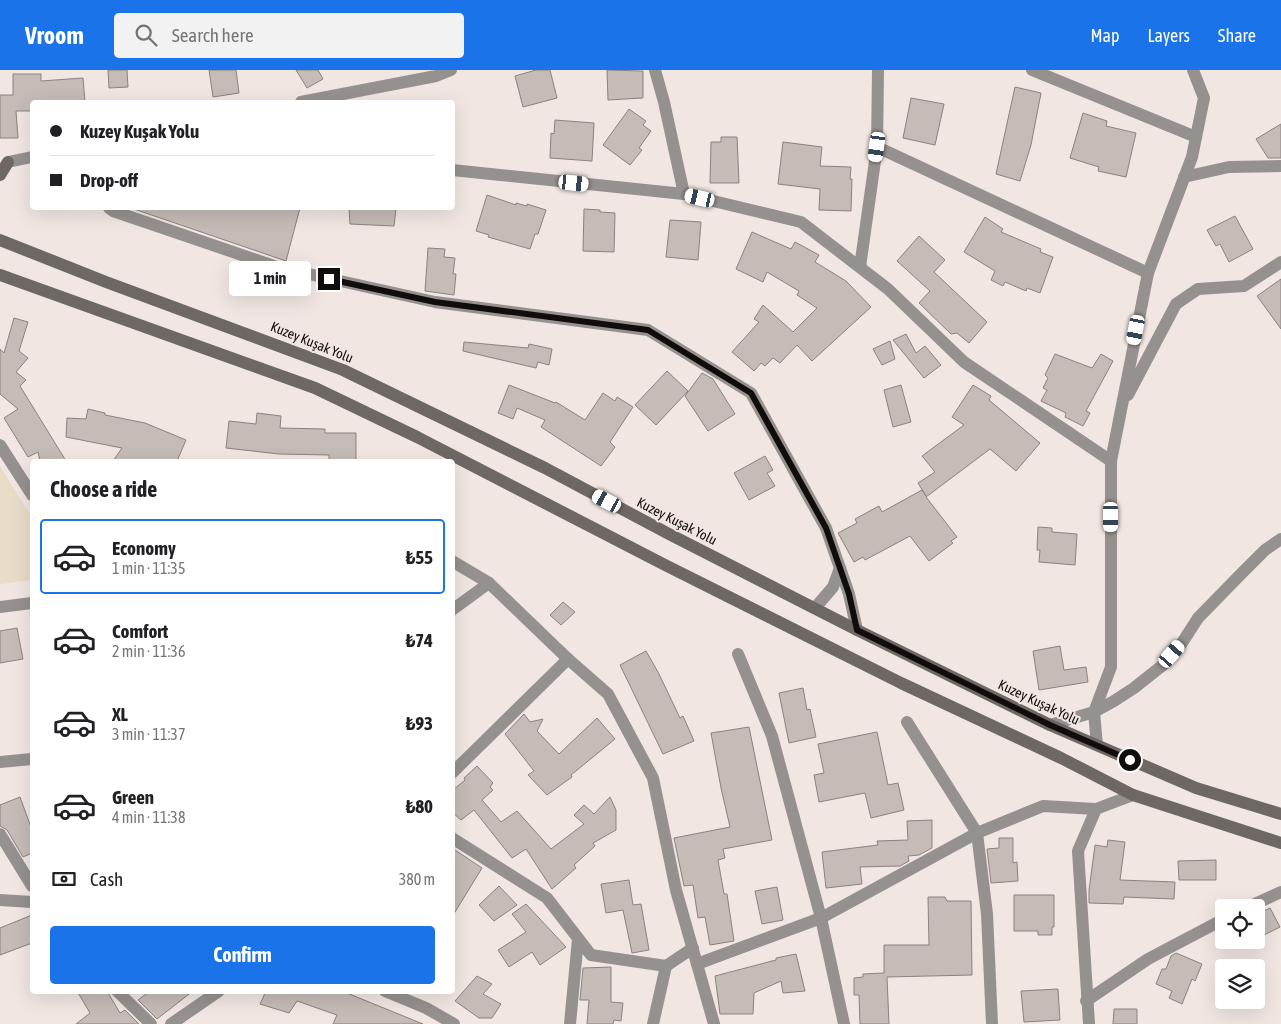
<!DOCTYPE html>
<meta charset="utf-8">
<style>
:root{--surface:#fff;--page:#f2f2f2;--text:#202124;--muted:#757577;--line:#e0e0e0;--accent:#1a73e8}
body{margin:0;font-family:"Asap Condensed",sans-serif;background:var(--page);color:var(--text);height:100vh;display:flex;flex-direction:column;font-size:19px;white-space:nowrap}
*{box-sizing:border-box;margin:0}
p{font-size:16px;color:var(--muted)}
.icon{flex:none;width:28px;height:28px;fill:none;stroke:currentColor;stroke-width:2;stroke-linecap:round;stroke-linejoin:round}
.map{position:relative;flex:1;overflow:hidden}
.side{position:absolute;left:30px;top:389px;width:425px;height:535px;display:flex;flex-direction:column;background:var(--surface);border-radius:5px;box-shadow:0 5px 20px #0002}
.side>*{flex:none}
.top-card{position:absolute;left:30px;top:30px;width:425px;height:110px;border-radius:5px;box-shadow:0 5px 20px #0002;display:grid;align-content:center;height:110px;padding:0 20px;background:var(--surface)}
.controls{position:absolute;left:1215px;top:829px;display:grid;gap:10px}
.controls a{display:grid;place-items:center;width:50px;height:50px;border-radius:5px;background:var(--surface);box-shadow:0 5px 20px #0002;font-size:25px}
.end{position:absolute;width:22px;height:22px;margin:-11px;border:6px solid #100d0c;background:#fff;box-shadow:0 0 0 2px #fff}
.from{border-radius:50%}
.bubble{position:absolute;height:35px;border-radius:5px;background:var(--surface);box-shadow:0 5px 20px #0002;font-size:16px;font-weight:700;line-height:35px;text-align:center}
.car{position:absolute;width:15px;height:30px;margin:-15px -8px;border-radius:6px;box-shadow:0 0 4px 1px #0007;background:linear-gradient(#fff 24%,#345 0 40%,#fff 0 76%,#345 0 86%,#fff 0)}
.top-card b{display:flex;align-items:center;gap:18px;height:48px;font-size:19px}
.top-card b+b{border-top:1px solid var(--line)}
.top-card i{width:12px;height:12px;background:var(--text)}
ul{padding:0;list-style:none}
li{display:flex;align-items:center;gap:15px;height:75px;margin:0 10px 8px;padding:0 10px;border:2px solid transparent;border-radius:5px}
li div{flex:1}
li b{display:block;font-size:19px}
li em{font-style:normal;font-weight:700}
li.selected{border-color:var(--accent)}
li>.icon{width:45px;height:45px;stroke-width:1.5}
h2{padding:0 20px;font-size:22px;line-height:60px}
.pay{display:flex;align-items:center;gap:12px;height:55px;padding:0 20px;font-size:19px}
.pay p{margin-inline-start:auto}
.cta{display:flex;gap:10px;margin-top:auto;padding:10px 20px}
.cta a{flex:1;height:58px;border-radius:5px;background:var(--accent);color:#fff;font-size:20px;font-weight:700;line-height:58px;text-align:center}
header{display:flex;align-items:center;gap:30px;box-sizing:border-box;height:70px;padding:0 25px;background:var(--accent);color:#fff}
header strong{font-size:24px}
nav{display:flex;gap:28px;margin-inline-start:auto;font-size:18px}
.search{width:350px;height:45px;background:var(--page);display:flex;align-items:center;gap:12px;box-sizing:border-box;padding:0 18px;border-radius:5px;color:var(--muted);font-size:19px}
.map>svg:first-child{display:block}
.education{fill:#e9ddc9}
.building{fill:#c5bbb7;stroke:#8b817e}
.lines{fill:none;stroke-linecap:round;stroke-linejoin:round}
.minor{stroke:#95918f;stroke-width:12}
.secondary{stroke:#6e6865;stroke-width:12}
.route{stroke:#100d0c;stroke-width:6}
.labels{text-anchor:middle;stroke-width:4;stroke-linejoin:round;paint-order:stroke}
.street-label{font-size:14px;fill:#100d0c;stroke:#f1e6e2}
</style>
<header>
<strong>Vroom</strong>
<div class="search"><svg class="icon" aria-label="search" viewBox="0 0 24 24"><circle cx="10" cy="10" r="6"/><path d="M15 15l6 6"/></svg>Search here</div>
<nav><a>Map</a><a>Layers</a><a>Share</a></nav>
</header>
<div class="map">
<svg width="1281" height="954" viewBox="0 0 1281 954">
<rect width="100%" height="100%" fill="#f1e6e2"/>
<polygon class="education" points="0,396 32,448 32,510 0,514"/>
<g class="building">
<polygon points="108,0 127,0 128,17 109,18"/>
<polygon points="209,0 236,0 239,23 213,27"/>
<polygon points="296,0 318,0 323,9 307,18"/>
<polygon points="536,0 550,0 557,28 523,37 515,6"/>
<polygon points="607,0 643,1 643,28 608,30"/>
<polygon points="13,4 41,4 41,11 83,8 85,32 32,32 32,41 16,41 18,68 0,68 0,25 13,25"/>
<polygon points="1015,17 1041,23 1031,75 1020,111 996,104"/>
<polygon points="911,28 944,34 935,75 903,68"/>
<polygon points="629,39 646,51 643,55 651,61 639,78 642,80 630,95 603,75"/>
<polygon points="1083,43 1107,51 1106,56 1136,63 1126,107 1098,101 1099,97 1070,88"/>
<polygon points="555,50 594,53 592,91 550,88 551,63 554,64"/>
<polygon points="1281,54 1281,88 1268,88 1256,69"/>
<polygon points="721,67 737,67 739,113 710,113 711,72 721,72"/>
<polygon points="783,72 822,77 820,96 851,97 850,109 852,109 851,141 819,140 820,119 778,114"/>
<polygon points="487,125 516,135 516,133 527,136 527,134 546,140 538,164 535,164 530,179 488,167 489,165 476,161"/>
<polygon points="131,138 300,138 286,191"/>
<polygon points="349,138 396,138 394,156 350,154"/>
<polygon points="584,139 600,140 600,142 615,143 614,182 583,181"/>
<polygon points="1235,146 1253,179 1229,192 1220,174 1216,176 1207,160"/>
<polygon points="985,147 1003,159 1001,162 1041,179 1040,182 1053,187 1040,223 1027,218 1026,221 1005,212 1003,216 991,210 995,201 964,182"/>
<polygon points="670,150 701,152 698,190 666,187"/>
<polygon points="752,162 791,179 795,172 819,185 815,192 846,211 871,237 812,291 797,275 780,293 773,288 765,296 761,293 754,301 732,282 759,252 754,249 763,235 793,262 817,238 797,225 799,221 767,202 763,212 736,199"/>
<polygon points="919,166 945,190 934,202 987,252 969,273 957,263 951,264 919,233 930,221 897,191"/>
<polygon points="428,178 445,179 444,187 455,188 453,204 456,204 454,225 425,221"/>
<polygon points="1281,209 1281,259 1257,226"/>
<polygon points="14,248 28,252 19,281 28,288 16,302 26,310 20,316 66,391 40,391 38,382 28,387 4,348 18,339 0,324 0,279 4,283"/>
<polygon points="906,264 916,283 925,276 941,295 924,308 893,270"/>
<polygon points="890,271 895,289 882,295 873,279"/>
<polygon points="464,272 528,278 529,274 552,279 549,295 538,292 536,298 463,281"/>
<polygon points="1055,284 1092,298 1101,284 1113,291 1086,341 1090,343 1083,356 1065,347 1066,343 1041,331 1047,320 1043,318 1048,308 1045,305"/>
<polygon points="667,301 688,321 656,355 635,335"/>
<polygon points="702,303 713,309 735,344 708,361 685,326"/>
<polygon points="509,315 555,333 556,332 585,350 603,323 615,331 617,327 633,337 610,372 615,377 601,396 541,357 545,350 517,338 513,349 498,343"/>
<polygon points="901,315 911,352 893,357 884,320"/>
<polygon points="973,315 991,326 989,330 1040,373 1016,401 990,379 926,427 957,467 951,471 953,473 929,491 910,466 865,490 863,487 854,492 838,463 857,453 855,449 879,436 882,442 922,420 926,426 918,413 935,402 922,386 964,355 952,347"/>
<polygon points="88,339 105,343 105,345 145,353 186,370 177,391 113,391 122,378 66,367 67,348 86,349"/>
<polygon points="257,343 281,346 280,358 325,359 325,363 356,363 356,391 329,391 329,385 279,384 226,378 229,351 256,354"/>
<polygon points="765,386 773,400 767,403 775,416 749,430 734,403"/>
<polygon points="1038,457 1052,458 1052,462 1077,464 1075,495 1039,492 1040,480 1037,480"/>
<polygon points="563,532 575,542 561,555 550,545"/>
<polygon points="17,558 23,589 0,593 0,561"/>
<polygon points="1060,576 1064,600 1086,597 1088,612 1039,620 1033,581"/>
<polygon points="646,581 659,604 680,648 683,646 694,671 663,684 620,595"/>
<polygon points="803,618 807,640 810,639 816,667 789,673 779,623"/>
<polygon points="524,644 530,652 543,649 537,661 559,684 597,648 615,669 571,705 572,707 547,725 528,705 534,701 505,664"/>
<polygon points="749,657 772,770 723,779 725,788 718,790 724,824 727,824 734,871 710,875 705,847 698,848 693,815 684,816 674,768 730,757 721,718 711,663"/>
<polygon points="877,662 888,715 898,713 904,740 871,748 865,723 819,732 814,705 824,703 818,674"/>
<polygon points="477,696 493,713 490,717 493,720 482,730 501,752 517,741 551,779 584,754 574,745 584,735 594,744 610,727 616,740 616,760 593,773 595,776 574,795 576,798 552,819 526,779 512,788 474,740 461,750 452,742 452,721 465,710 464,708"/>
<polygon points="20,727 32,760 32,783 23,787 7,760 0,756 0,735"/>
<polygon points="932,750 932,778 919,785 908,786 909,791 900,796 860,797 862,814 826,818 822,782 878,775 877,771 908,770 907,751"/>
<polygon points="999,768 1013,768 1013,793 1017,792 1018,811 991,813 987,779 999,778"/>
<polygon points="1108,770 1125,772 1120,810 1175,812 1174,829 1124,827 1123,834 1089,833 1089,820 1095,775 1107,777"/>
<polygon points="452,778 482,798 452,847"/>
<polygon points="1216,790 1216,810 1179,810 1178,791"/>
<polygon points="629,810 633,835 641,834 649,880 632,883 623,840 606,843 601,814"/>
<polygon points="499,816 517,835 494,851 479,835"/>
<polygon points="777,817 783,850 762,854 755,821"/>
<polygon points="1014,825 1054,825 1054,857 1052,857 1052,865 1038,865 1038,861 1014,861"/>
<polygon points="928,827 945,827 947,831 971,831 972,905 887,907 889,954 860,954 859,925 854,925 854,908 863,907 863,904 884,903 884,875 929,875"/>
<polygon points="526,834 566,877 540,895 532,882 509,897 498,880 526,862 512,844"/>
<polygon points="1270,838 1280,857 1256,869 1256,845"/>
<polygon points="32,845 32,873 0,885 0,858"/>
<polygon points="1176,883 1202,894 1195,911 1192,909 1182,934 1169,928 1172,921 1156,914 1162,899 1166,899 1171,886"/>
<polygon points="796,884 805,921 783,923 781,911 754,923 753,944 720,944 715,906 776,890 776,888"/>
<polygon points="611,897 611,932 623,933 621,951 614,950 613,954 587,954 589,930 580,930 583,898"/>
<polygon points="477,906 492,914 483,924 501,934 492,948 479,948 455,931"/>
<polygon points="1058,919 1060,950 1024,952 1021,921"/>
<polygon points="77,921 107,921 120,943 125,940 139,954 76,954 90,943"/>
<polygon points="150,921 193,921 157,949 138,930"/>
<polygon points="266,921 342,921 423,954 333,954 337,945 297,931 289,943 260,934"/>
<polygon points="1114,939 1137,939 1137,954 1113,954"/>
</g>
<g class="lines">
<g class="minor">
<polyline points="655,0 664,32 684,124"/>
<polyline points="1032,0 1196,67"/>
<polyline points="301,32 436,6 451,0"/>
<polyline points="877,77 1148,203"/>
<polyline points="8,92 32,87"/>
<polyline points="452,100 684,124 801,152 888,219 964,292 1111,391"/>
<polyline points="1184,107 1229,97 1281,96"/>
<polyline points="109,138 113,141 277,197 435,232 648,260 751,323 826,458 849,524 857,560"/>
<polyline points="860,197 877,77 878,0"/>
<polyline points="1128,325 1176,234 1198,219 1244,216 1281,192"/>
<polyline points="0,375 32,425"/>
<polyline points="452,491 489,513 568,589"/>
<polyline points="0,537 32,533"/>
<polyline points="815,538 833,517 840,498"/>
<polyline points="452,540 489,513"/>
<polyline points="738,584 772,666 821,848 844,954"/>
<polyline points="907,652 977,763 987,844 992,954"/>
<polyline points="1050,655 1094,642 1114,631 1134,618 1163,595 1182,573 1198,548 1241,504 1265,480 1281,469"/>
<polyline points="1097,675 1094,642 1111,597 1111,391 1148,203 1192,87 1204,28 1193,0"/>
<polyline points="0,692 32,689"/>
<polyline points="452,703 568,589 608,624 653,708 676,820 714,954"/>
<polyline points="0,764 32,816"/>
<polyline points="452,768 547,828 591,885 666,896"/>
<polyline points="0,830 32,832"/>
<polyline points="1246,838 1281,822"/>
<polyline points="697,894 821,848 977,763 1043,736 1096,739"/>
<polyline points="117,921 151,954"/>
<polyline points="385,921 426,938 454,954"/>
<polyline points="1086,931 1148,889 1224,849"/>
<polyline points="171,954 219,921"/>
<polyline points="570,954 578,869"/>
<polyline points="653,954 666,896 693,878"/>
<polyline points="1089,954 1078,781 1096,739 1133,725"/>
</g>
<g class="secondary">
<polyline points="0,105 8,92"/>
<polyline points="0,170 106,212 343,300 545,398 669,464 857,560 1050,655 1196,718 1281,744"/>
<polyline points="0,205 315,318 417,367 667,496 901,613 1061,688 1133,725 1281,773"/>
</g>
</g>
<g class="lines">
<polyline class="route" points="329,209 435,232 648,260 751,323 826,458 849,524 857,560 1050,655 1130,690"/>
</g>
<g class="labels">
<g class="street-label">
<text transform="translate(312 272) rotate(22)" y="5">Kuzey Kuşak Yolu</text>
<text transform="translate(677 451) rotate(27)" y="5">Kuzey Kuşak Yolu</text>
<text transform="translate(1039 632) rotate(25)" y="5">Kuzey Kuşak Yolu</text>
</g>
</g>
</svg>
<div class="controls">
<a><svg class="icon" aria-label="locate" viewBox="0 0 24 24"><circle cx="12" cy="12" r="6"/><path d="M12 2v4M12 18v4M2 12h4M18 12h4"/></svg></a>
<a><svg class="icon" aria-label="layers" viewBox="0 0 24 24"><path d="M12 4l9 5-9 5-9-5zM3 14l9 5 9-5"/></svg></a>
</div>
<i class="end from" style="left:1130px;top:690px"></i>
<i class="end" style="left:329px;top:209px"></i>
<div class="bubble" style="left:229px;top:191px;width:82px">1 min</div>
<i class="car" style="left:877px;top:77px;rotate:188deg"></i>
<i class="car" style="left:574px;top:113px;rotate:96deg"></i>
<i class="car" style="left:700px;top:128px;rotate:283deg"></i>
<i class="car" style="left:1136px;top:260px;rotate:191deg"></i>
<i class="car" style="left:607px;top:431px;rotate:298deg"></i>
<i class="car" style="left:1111px;top:447px;rotate:180deg"></i>
<i class="car" style="left:1172px;top:584px;rotate:41deg"></i>
<div class="top-card">
<b><i class="from"></i>Kuzey Kuşak Yolu</b>
<b><i></i>Drop-off</b>
</div>
<section class="side">
<h2>Choose a ride</h2>
<ul>
<li class="selected"><svg class="icon" aria-label="car" viewBox="0 0 24 24"><path d="M5 17H2v-5l4-1 3-4h7l3 4 3 1v5h-3M9 17h6M6 11h13"/><circle cx="7" cy="17" r="2"/><circle cx="17" cy="17" r="2"/></svg><div><b>Economy</b><p>1 min · 11:35</p></div><em>₺55</em></li>
<li><svg class="icon" aria-label="car" viewBox="0 0 24 24"><path d="M5 17H2v-5l4-1 3-4h7l3 4 3 1v5h-3M9 17h6M6 11h13"/><circle cx="7" cy="17" r="2"/><circle cx="17" cy="17" r="2"/></svg><div><b>Comfort</b><p>2 min · 11:36</p></div><em>₺74</em></li>
<li><svg class="icon" aria-label="car" viewBox="0 0 24 24"><path d="M5 17H2v-5l4-1 3-4h7l3 4 3 1v5h-3M9 17h6M6 11h13"/><circle cx="7" cy="17" r="2"/><circle cx="17" cy="17" r="2"/></svg><div><b>XL</b><p>3 min · 11:37</p></div><em>₺93</em></li>
<li><svg class="icon" aria-label="car" viewBox="0 0 24 24"><path d="M5 17H2v-5l4-1 3-4h7l3 4 3 1v5h-3M9 17h6M6 11h13"/><circle cx="7" cy="17" r="2"/><circle cx="17" cy="17" r="2"/></svg><div><b>Green</b><p>4 min · 11:38</p></div><em>₺80</em></li>
</ul>
<div class="pay"><svg class="icon" aria-label="cash" viewBox="0 0 24 24"><path d="M3 7h18v10H3z"/><circle cx="12" cy="12" r="2"/></svg>Cash<p>380 m</p></div>
<div class="cta"><a>Confirm</a></div>
</section>
</div>
